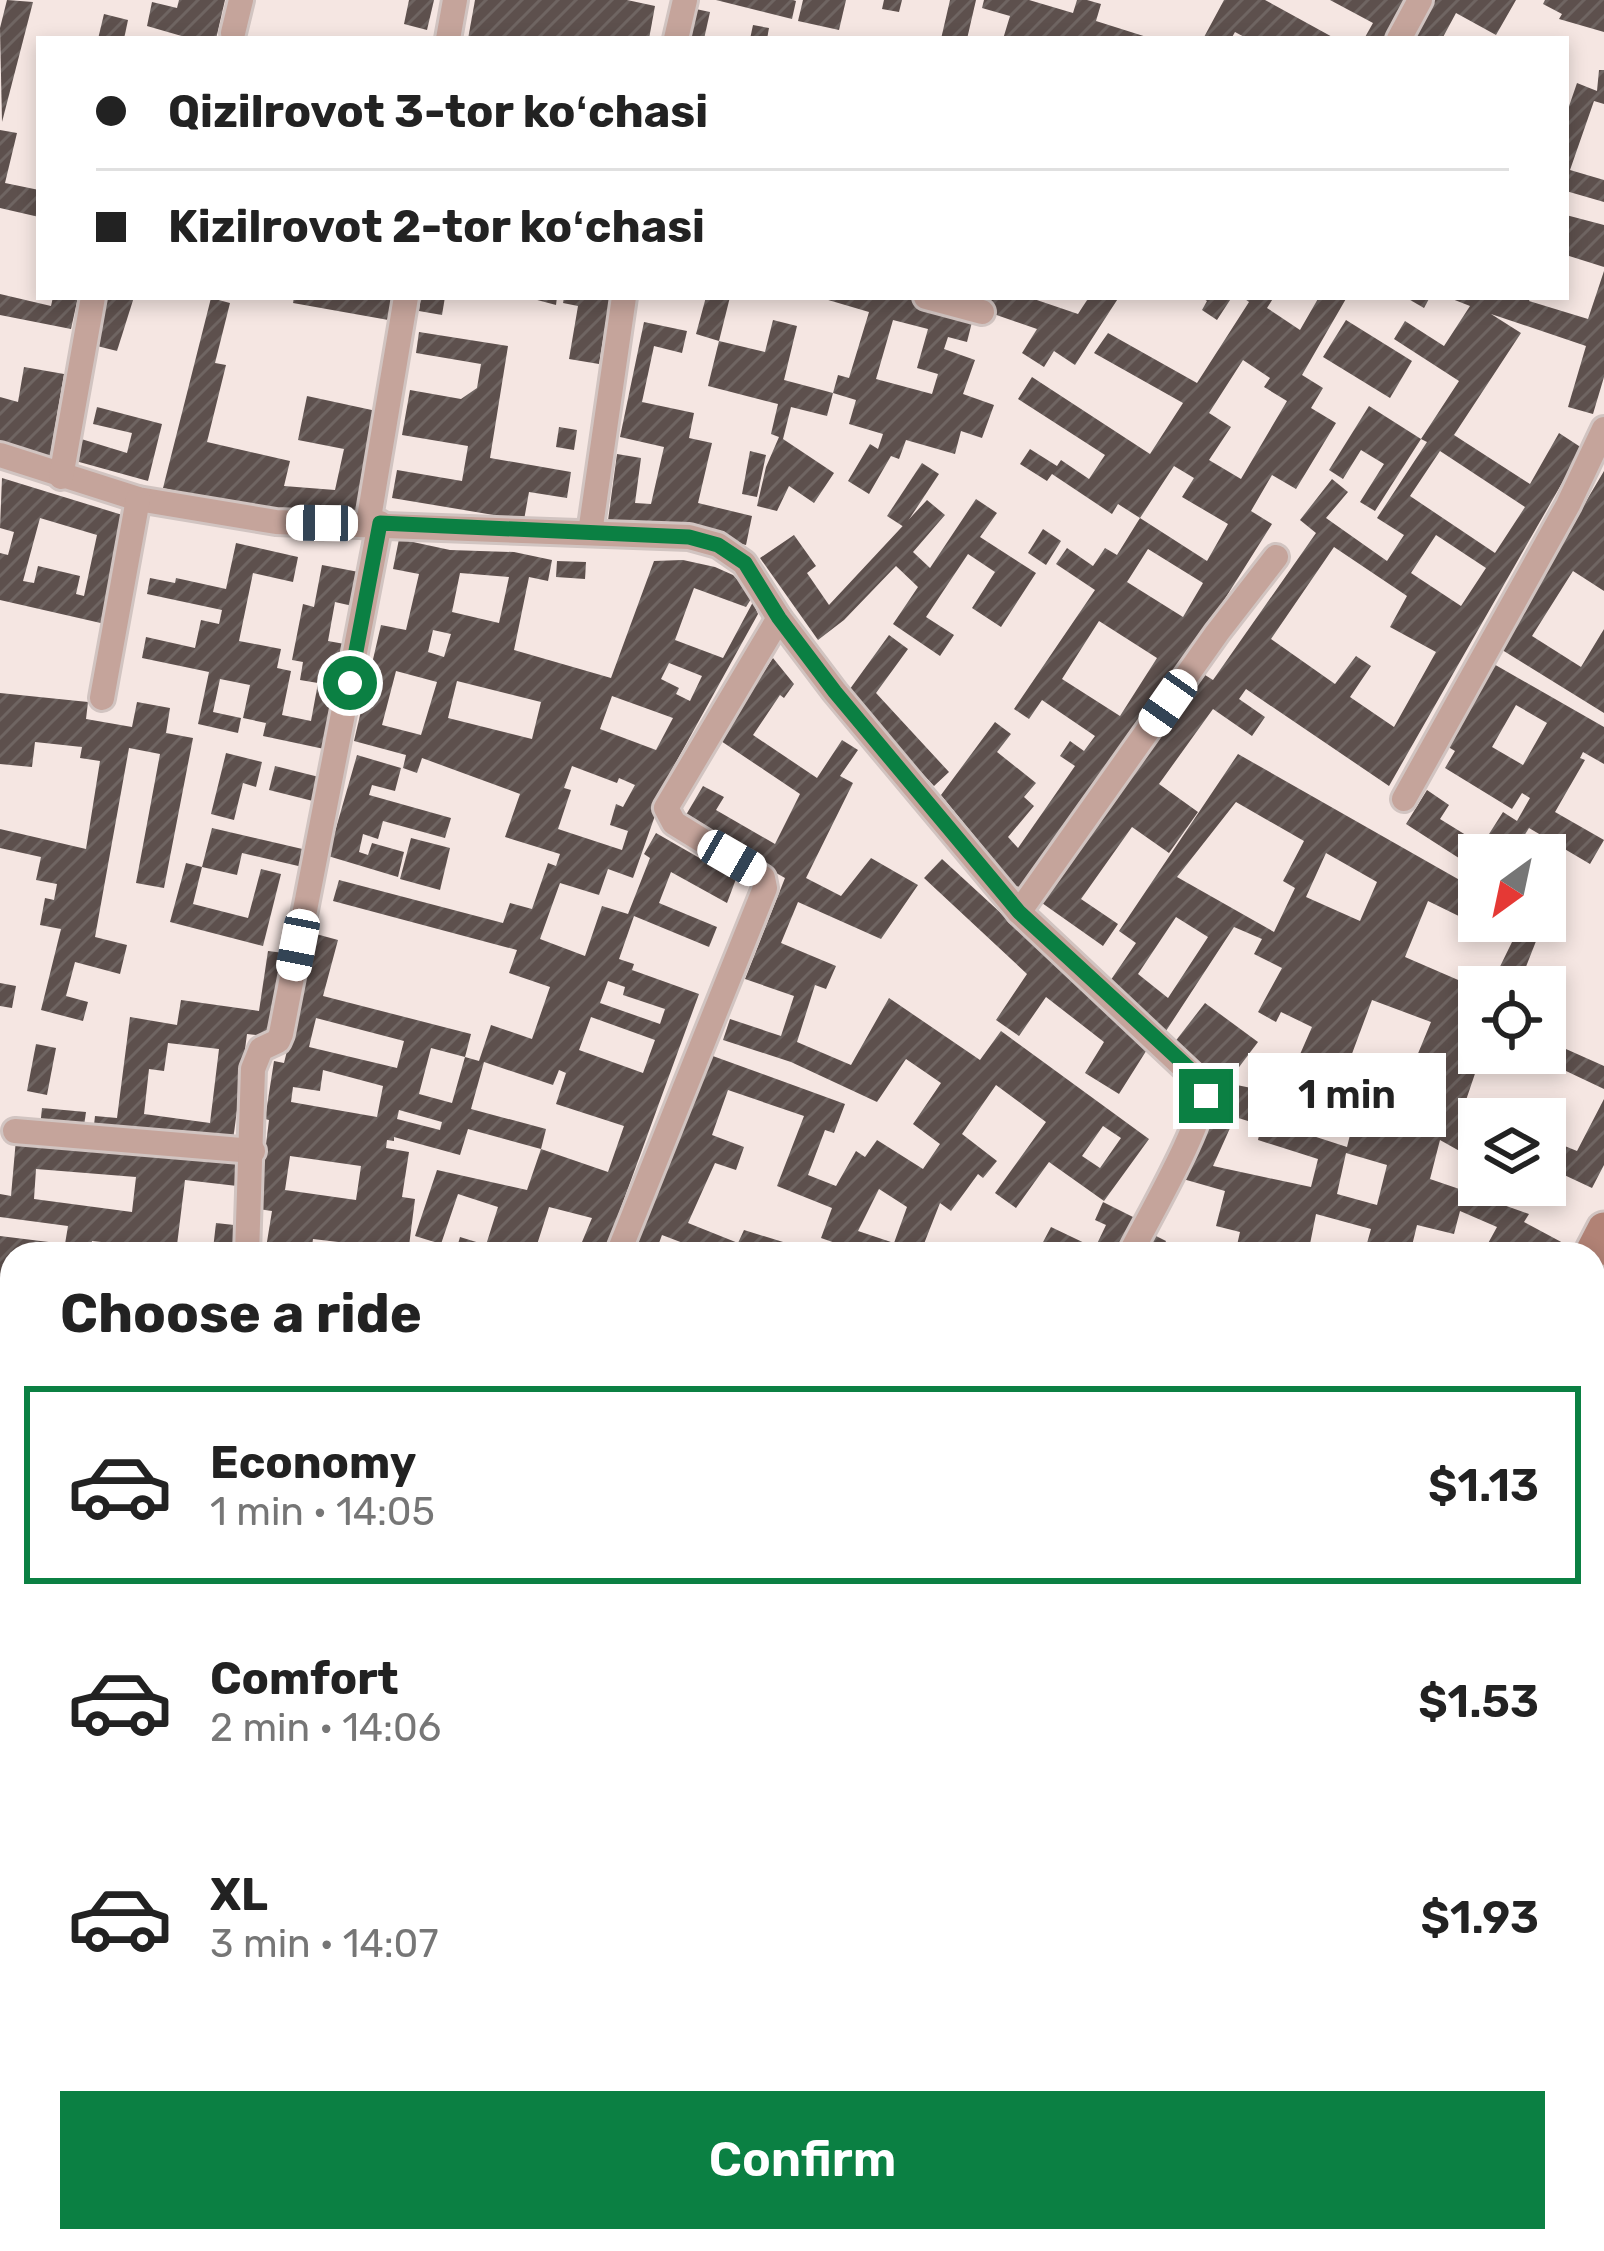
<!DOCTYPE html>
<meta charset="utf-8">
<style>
:root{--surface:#fff;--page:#f2f2f2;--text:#222;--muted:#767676;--line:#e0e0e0;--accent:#0b8043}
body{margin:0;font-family:Rubik,sans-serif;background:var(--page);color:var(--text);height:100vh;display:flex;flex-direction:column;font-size:45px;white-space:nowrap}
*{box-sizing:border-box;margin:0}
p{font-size:39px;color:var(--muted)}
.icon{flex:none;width:66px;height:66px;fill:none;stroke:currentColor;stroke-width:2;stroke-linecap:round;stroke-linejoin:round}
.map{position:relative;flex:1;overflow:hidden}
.details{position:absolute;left:0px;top:1242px;width:1605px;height:1011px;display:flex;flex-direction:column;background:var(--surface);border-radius:36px 36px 0 0;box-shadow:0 6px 18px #0003}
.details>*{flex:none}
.hud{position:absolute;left:36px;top:36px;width:1533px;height:264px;border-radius:0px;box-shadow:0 6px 18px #0003;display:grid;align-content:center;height:264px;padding:0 60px;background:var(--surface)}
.needle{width:78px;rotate:213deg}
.fabs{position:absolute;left:1458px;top:834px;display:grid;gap:24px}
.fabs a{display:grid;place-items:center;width:108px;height:108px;border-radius:0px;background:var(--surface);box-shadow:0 6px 18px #0003;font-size:60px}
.end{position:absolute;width:54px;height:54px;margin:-27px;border:15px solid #0b8043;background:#fff;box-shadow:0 0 0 6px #fff}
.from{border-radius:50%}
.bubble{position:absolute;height:84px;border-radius:0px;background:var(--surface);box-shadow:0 6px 18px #0003;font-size:39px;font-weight:600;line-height:84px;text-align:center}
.car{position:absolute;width:36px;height:72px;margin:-36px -18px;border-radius:15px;box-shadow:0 0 9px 3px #0007;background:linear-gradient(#fff 24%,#345 0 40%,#fff 0 76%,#345 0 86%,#fff 0)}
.hud b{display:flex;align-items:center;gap:42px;height:114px;font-size:45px}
.hud b+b{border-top:3px solid var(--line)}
.hud i{width:30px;height:30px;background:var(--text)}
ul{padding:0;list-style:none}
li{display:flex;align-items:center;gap:36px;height:198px;margin:0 24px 18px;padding:0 36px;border:6px solid transparent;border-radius:0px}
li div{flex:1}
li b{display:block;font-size:45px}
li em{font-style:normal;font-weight:600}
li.selected{border-color:var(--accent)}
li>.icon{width:108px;height:108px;stroke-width:1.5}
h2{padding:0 60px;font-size:54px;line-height:144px}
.cta{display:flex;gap:24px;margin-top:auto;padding:24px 60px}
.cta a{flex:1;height:138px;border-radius:0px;background:var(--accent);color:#fff;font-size:48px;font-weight:600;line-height:138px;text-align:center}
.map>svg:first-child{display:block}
.building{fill:url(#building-hatch);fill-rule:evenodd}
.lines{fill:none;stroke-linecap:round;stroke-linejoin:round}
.minor-casing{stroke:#d1c4c1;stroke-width:30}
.secondary-casing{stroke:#d1c4c1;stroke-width:39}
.minor{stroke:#c5a49b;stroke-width:24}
.secondary{stroke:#b18275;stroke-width:33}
.route{stroke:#0b8043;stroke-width:15}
</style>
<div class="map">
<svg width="1604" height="2251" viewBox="0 0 1604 2251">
<defs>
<pattern id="building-hatch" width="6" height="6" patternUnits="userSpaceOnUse" patternTransform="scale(3)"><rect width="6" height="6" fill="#5d504d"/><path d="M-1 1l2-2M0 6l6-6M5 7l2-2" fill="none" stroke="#6f6562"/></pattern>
</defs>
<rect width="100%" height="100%" fill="#f5e6e2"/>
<g class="building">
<polygon points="7,0 33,2 2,122 0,28"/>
<polygon points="179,0 225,0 216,39 192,39 147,26 152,2 177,8"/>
<polygon points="409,0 434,0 427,30 404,24"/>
<polygon points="475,0 627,0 655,6 649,39 468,39"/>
<polygon points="716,0 793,0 796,1 792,19"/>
<polygon points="803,0 846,0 839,30 798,21"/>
<polygon points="884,0 902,0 899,12 882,9"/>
<polygon points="950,0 976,0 967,39 941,39"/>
<polygon points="984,0 1029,0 1073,13 1077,0 1087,0 1101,4 1096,21 1153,39 1003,39 1010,16 982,8"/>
<polygon points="1224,0 1265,0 1336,39 1248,39 1235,32 1231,39 1203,39"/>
<polygon points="1330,0 1408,0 1388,39 1364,39 1373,23"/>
<polygon points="1433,0 1516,0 1496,35 1456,13 1442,39 1412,39"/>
<polygon points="1545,0 1604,0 1604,32 1559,19 1562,14 1543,4"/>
<polygon points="691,8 710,12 704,39 685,39"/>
<polygon points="104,14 128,20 124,39 98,39"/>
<polygon points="753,25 769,28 767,39 750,39"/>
<polygon points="1599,70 1604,70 1604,104 1594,101 1570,170 1604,180 1604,202 1566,191 1566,115 1577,83 1597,91"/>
<polygon points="0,130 17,133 5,183 39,190 39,217 0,208"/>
<polygon points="1566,215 1604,225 1604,267 1566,255"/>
<path d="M1604,271V377L1593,414L1568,407L1586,346L1491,314L1521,333L1454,435L1530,484L1559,433L1582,448L1389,786L1246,689L1239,699L1265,717L1252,736L1213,709L1159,784L1198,812L1169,853L1132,827L1081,899L1118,924L1103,946L1042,903L1205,675L1213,680L1316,533L1300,520L1332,479L1348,492L1326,518L1387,561L1404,535L1377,518L1427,442L1421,439L1459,381L1394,339L1405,321L1444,346L1470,306L1447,297H1531L1529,301L1588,319ZM1440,451L1525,507L1495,553L1410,496ZM1436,535L1486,568L1461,606L1411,573ZM1334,547L1407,596L1390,627L1436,652L1394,727L1350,697L1371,666L1356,656L1335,684L1271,639Z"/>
<polygon points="0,294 51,306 53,297 78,297 71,329 0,315"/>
<polygon points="107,297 134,297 117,351 97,346"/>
<polygon points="294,297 398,297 394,321 293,303"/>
<polygon points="421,297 445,297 442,315 419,311"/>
<polygon points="526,297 557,297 556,305"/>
<polygon points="564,297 610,297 599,364 569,359 578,306 563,303"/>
<polygon points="706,297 730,297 719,341 696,334"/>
<path d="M818,297H911L974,314L967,342L948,337L944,349L975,360L963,394L994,405L982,438L961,431L955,454L906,440L899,459L891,456L869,494L848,481L870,444L878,449L883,434L849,424L856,400L833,393L838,375L849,378L869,312ZM893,320L928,329L917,368L938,374L932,394L876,379Z"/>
<polygon points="945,297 1028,297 1078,314 1089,297 1119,297 1075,365 1054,351 1044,367 1022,353 1037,329"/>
<polygon points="1201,297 1232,297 1217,320 1202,310 1207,301"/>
<path d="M1242,297H1274L1267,308L1300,330L1319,297H1347L1302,375L1323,388L1311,408L1336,423L1296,489L1272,475L1251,511L1272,524L1192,651L1025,888L1015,886L941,795L995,722L1011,734L997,752L1036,783L1024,797L1034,806L1008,837L1018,848L1075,766L1060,756L1070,741L1084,751L1095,736L1042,700L1029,719L1014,709L1095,590L1056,564L1067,548L1093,566L1105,548L1117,555L1140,518L1207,561L1228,524L1182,497L1194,478L1174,466L1140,518L1118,504L1112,514L1052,474L1047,481L1020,464L1030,449L1057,466L1061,460L1089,479L1105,455L1018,399L1032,377L1150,454L1183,403L1094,353L1108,333L1197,383L1249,302ZM1243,360L1270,378L1264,387L1287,401L1241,479L1209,460L1231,427L1209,413ZM1148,549L1203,583L1183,617L1127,582ZM1099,621L1157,658L1120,716L1062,679Z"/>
<polygon points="1405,297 1430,297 1424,308"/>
<polygon points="211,298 230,303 215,363 226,365 207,442 290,461 284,486 335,490 344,449 298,440 307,396 381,412 359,518 278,514 163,488"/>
<polygon points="773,320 797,326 784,380 833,393 827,416 791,407 783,439 834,473 814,503 789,486 777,511 757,506 766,467 779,437 771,434 778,404 708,386 719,341 765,352"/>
<polygon points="1346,320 1412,361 1390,398 1323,357"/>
<polygon points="644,322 687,331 682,353 654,346 642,402 694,413 689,438 712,443 698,503 752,516 746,545 671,527 607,528 617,454 641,458 635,503 651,504 664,447 620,437"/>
<polygon points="419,332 508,346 490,458 571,472 567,498 529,492 524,520 392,498 397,470 462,481 468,446 402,435 410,390 461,399 477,388 481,364 416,353"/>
<polygon points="24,367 64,374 49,462 0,444 0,397 18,402"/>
<polygon points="1369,406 1421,439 1375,511 1360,502 1384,464 1361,450 1343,479 1329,470"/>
<polygon points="97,407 162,424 148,481 72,460 78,438 127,453 132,433 93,424"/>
<polygon points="559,427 577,430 574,450 556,447"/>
<polygon points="750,451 766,455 757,497 742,494"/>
<polygon points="922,463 939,474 904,527 887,516"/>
<polygon points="1604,471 1604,591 1573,571 1532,636 1581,667 1604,629 1604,713 1499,648"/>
<path d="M2,478L129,517L105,624L0,600V553L8,555L14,532L0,528ZM40,518L97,535L84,596L76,594L80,576L38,566L34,583L23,581Z"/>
<polygon points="976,499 997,513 980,537 1036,573 1001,627 972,608 995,572 968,554 926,617 954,635 940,656 893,624 918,587 896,566 844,620 818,640 760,558 794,535 816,566 807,573 829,605 927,500 945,515 913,552 930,568"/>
<polygon points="1043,529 1061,541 1046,565 1028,553"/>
<path d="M399,539L450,550L514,552L552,560L548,581L529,577L514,650L611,678L654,561L683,560L715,567L733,575L753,596L746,607L694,588L675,640L723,658L753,602L758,614L670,773L633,878L608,869L599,895L560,883L540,939L585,956L602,906L628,914L650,858L644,854L656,833L736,879L727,903L671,872L659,903L717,927L709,947L634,916L619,959L634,964L632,970L699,994L604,1254H577L592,1218L549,1207L534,1254H455L460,1237L486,1245L498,1207L458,1194L441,1244L415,1236L437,1170L527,1190L541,1149L608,1172L624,1126L556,1104L566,1073L559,1070L553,1085L484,1062L471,1109L546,1129L541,1149L468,1129L460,1155L394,1137V1141L387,1140L386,1148L409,1152L402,1197L415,1199L409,1246L434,1254H408L409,1251L402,1250V1254H354L355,1244L313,1239L311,1254H265L272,1211L258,1209L269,1120L265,1119L274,1061L284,1063L316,934L338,940L323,996L471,1034L465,1057L431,1048L419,1094L452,1103L465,1057L479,1061L491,1025L532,1039L550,987L509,973L517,950L333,901L339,880L503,923L510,903L532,909L548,863L556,866L560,854L505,837L520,794L422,758L417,773L403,768L406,755L354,741L381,625L406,630L419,574L393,569ZM460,573L509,577L499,623L452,612ZM433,630L451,634L444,657L428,652ZM669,663L702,676L690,701L676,694L679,688L661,679ZM396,671L437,682L421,735L382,725ZM457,681L541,702L532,739L448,718ZM612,696L673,718L656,750L600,729ZM572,766L617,783L619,778L635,785L623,807L616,804L610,825L628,831L622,850L558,829L571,790L564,788ZM608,981L625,987L623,995L665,1009L660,1024L600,1003ZM591,1017L655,1040L643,1073L579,1050ZM316,1018L404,1041L397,1068L309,1047ZM323,1070L383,1086L377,1117L291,1102L293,1087L320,1091ZM399,1110L442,1122L440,1130L397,1119ZM290,1156L361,1166L356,1200L285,1190Z"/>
<polygon points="236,543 298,557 293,582 253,573 239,641 281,649 277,668 291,671 282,715 311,721 318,683 300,680 303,662 292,660 303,604 314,607 322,565 364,573 357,607 335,602 328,641 350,645 329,750 263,736 266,723 243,718 250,685 220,679 213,712 241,718 238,733 198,724 209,672 142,658 146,637 195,648 201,620 219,624 222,610 147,594 150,578 175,583 176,578 226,589"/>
<polygon points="557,561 586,562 585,579 556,577"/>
<polygon points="889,635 908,649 876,693 949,772 934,786 847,693"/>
<path d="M773,658L794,684L784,698L780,695L753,735L817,778L842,740L858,750L840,776L853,783L806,878L841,896L871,858L918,885L881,939L798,902L781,943L836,966L826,989L815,985L797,1042L851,1065L889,998L980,1060L1001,1031L1149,1139L1104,1201L1049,1162L1016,1208L995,1193L1046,1122L996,1085L962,1134L997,1161L983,1178L978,1174L951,1211L940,1203L920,1254H867L821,1238L832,1208L777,1186L804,1116L728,1090L712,1135L744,1147L736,1170L715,1163L688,1223L738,1243L744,1230L822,1254L736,1251L712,1254L662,1235L655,1254H626L710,1055L845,1104L834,1133L825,1130L808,1175L836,1186L856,1151L865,1157L877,1140L923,1169L940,1144L913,1124L941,1083L906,1059L877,1102L791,1062L723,1040L730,1019L781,1036L794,996L745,979L785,878L683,820L703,786L724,797L716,810L775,844L800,794L718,739ZM1103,1126L1121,1138L1100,1168L1082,1156ZM879,1189L907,1207L894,1243L858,1231Z"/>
<path d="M1492,663L1604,727V764L1583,752L1580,758L1585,760L1555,812L1604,840L1590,864L1529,828L1512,855H1479V871L1406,824L1427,790L1449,805L1440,819L1482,845L1503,812L1517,821L1530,798L1522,793L1512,809L1445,768L1455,751L1445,745ZM1516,705L1547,723L1523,765L1492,747Z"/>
<polygon points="0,693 88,702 86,719 132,727 137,702 170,708 166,733 193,738 164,888 136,883 160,754 129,748 95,937 127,945 120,974 75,962 66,996 88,1002 83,1021 41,1010 61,929 40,925 45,898 54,900 57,884 36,880 41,857 0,848 0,829 86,849 100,761 80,758 82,747 35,742 32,767 0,764"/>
<polygon points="226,753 262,762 256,787 243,783 234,820 211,814"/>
<path d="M1238,754L1479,891V921H1533L1542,926L1518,987H1490L1512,942L1428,901L1405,957L1479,989V1012L1465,1007L1460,1023L1479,1030L1482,1053L1463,1109L1479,1118V1144L1472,1158L1440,1140L1430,1179L1471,1193L1479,1175V1185H1506L1498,1203L1529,1214L1524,1222L1565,1244L1560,1254H1499L1486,1247L1497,1227L1460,1211L1454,1234L1417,1225L1410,1254H1364L1371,1229L1316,1214L1308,1254H1235L1240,1232L1216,1226L1225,1191L1183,1179L1227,1083L1276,1093L1264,1120L1347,1147L1353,1123L1271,1089L1279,1072L1290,1077L1312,1027L1281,1012L1276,1022L1258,1012L1282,968L1254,954L1262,939L1234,927L1164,1034L1106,987L1136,943L1119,931ZM1236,802L1304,841L1283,881L1295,888L1274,932L1177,877ZM1326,853L1377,882L1360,921L1306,897ZM1176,917L1208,937L1168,998L1138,974ZM1372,1000L1431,1022L1393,1114L1337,1094ZM1235,1117L1261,1125L1258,1140L1318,1159L1311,1187L1213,1166ZM1346,1153L1387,1165L1377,1205L1337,1194Z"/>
<polygon points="357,755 401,768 395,791 372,785 369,795 451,818 445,838 383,821 378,839 363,834 359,852 368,855 372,843 404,852 398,877 328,856"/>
<polygon points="275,766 323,778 317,802 269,790"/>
<polygon points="212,828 311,851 307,868 242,853 237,875 202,867 193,904 248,918 261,869 281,874 263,946 170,922 186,863 202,867"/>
<polygon points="411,838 450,848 440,890 400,879"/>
<polygon points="942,859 1148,1048 1119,1094 1085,1073 1104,1042 1046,997 1019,1036 996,1020 1027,974 924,878"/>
<path d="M268,951L284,953L273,1037L247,1034L232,1148L93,1134L95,1116L117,1118L130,1017L177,1025L181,1000L259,1011ZM168,1043L219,1049L210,1123L144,1114L149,1069L164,1071Z"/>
<polygon points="0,983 16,986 12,1008 0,1006"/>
<polygon points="1205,1003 1258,1042 1227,1083 1174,1043"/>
<polygon points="1545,1031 1550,1034 1548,1041 1604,1066 1604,1089 1528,1053 1545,1053"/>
<polygon points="36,1044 56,1048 47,1095 27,1091"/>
<polygon points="1604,1099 1604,1165 1592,1188 1545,1166 1545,1138 1577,1151"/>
<polygon points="42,1108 86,1112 83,1133 40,1127"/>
<path d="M16,1139L248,1162L246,1187L185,1180L177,1245L213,1249L216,1223L243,1226L240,1254H155L156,1248L92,1241L90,1254H12V1345L0,1344V1236L65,1244L68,1226L0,1217V1194L11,1196ZM36,1169L136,1177L132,1212L34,1199Z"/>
<polygon points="1103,1202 1137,1219 1120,1254 1057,1254 1042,1244 1051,1227 1095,1248 1106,1225 1095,1220"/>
<polygon points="1148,1232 1166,1241 1160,1254 1137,1254"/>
<polygon points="1594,1300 1604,1305 1604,1338 1593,1358"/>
<polygon points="0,1363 12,1364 12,1389 0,1388"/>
<polygon points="1593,1371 1604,1374 1604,1397 1593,1394"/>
<polygon points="9,1402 12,1402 12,1468 0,1467 0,1428 6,1429"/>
<polygon points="1593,1439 1604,1442 1604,1499 1593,1499"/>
<polygon points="1593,1557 1604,1557 1604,1664 1593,1665"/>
<polygon points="0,1559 12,1560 12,1583 0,1582"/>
<polygon points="12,1642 12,1668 0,1667 0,1643"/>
<polygon points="1604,1702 1604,1725 1593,1725 1593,1703"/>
<polygon points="12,1719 12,1746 0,1746 0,1720"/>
<polygon points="1593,1783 1604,1785 1604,1805 1593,1804"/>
<polygon points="1593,1988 1604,1996 1604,2034 1593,2026"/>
<polygon points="1593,2063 1604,2071 1604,2087 1599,2094 1593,2089"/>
<polygon points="0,2098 12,2101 12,2192 2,2242"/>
<polygon points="1593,2116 1604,2124 1593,2144"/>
<polygon points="1593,2165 1604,2173 1604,2201 1593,2192"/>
<polygon points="151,2241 182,2241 179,2251 148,2251"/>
<polygon points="239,2241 270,2241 267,2251 236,2251"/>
<polygon points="329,2241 361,2241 390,2251 325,2251"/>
<polygon points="476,2241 498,2246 496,2251 473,2251"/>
<polygon points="524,2241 547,2241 544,2251 521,2251"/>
<polygon points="650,2241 691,2241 689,2251 648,2251"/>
<polygon points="1249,2241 1279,2241 1272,2251 1245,2251"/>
<polygon points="1472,2241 1520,2241 1533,2251 1486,2251"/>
<polygon points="1569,2241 1590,2241 1582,2251 1562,2251"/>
</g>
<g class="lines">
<g class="minor-casing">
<g id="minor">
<polyline points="233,33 241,0"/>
<polyline points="448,39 455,0"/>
<polyline points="676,39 685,0"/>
<polyline points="1399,39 1420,0"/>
<polyline points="926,297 982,312"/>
<path d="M0,455L138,499L276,522L689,537L718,545L744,563L779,618L835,692L1019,912L1204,1086C1209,1115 1146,1222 1130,1254"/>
<polyline points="61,477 93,297"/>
<polyline points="368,524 406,297"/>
<polyline points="590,533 624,297"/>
<polyline points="102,698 138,499"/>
<polyline points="1404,799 1568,505 1604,429"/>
<polyline points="1019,912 1217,633 1276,557"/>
<polyline points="15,1131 253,1151"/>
<polyline points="247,1254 253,1069 261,1049 278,1041 281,1034 380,523"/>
<polyline points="618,1254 765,888 763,878 674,823 666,808 779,618"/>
<polyline points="1593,2043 1604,2051"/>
<polyline points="0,2061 12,1986"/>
<polyline points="0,2081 12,2084"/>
<polyline points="1460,2241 1473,2251"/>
<polyline points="513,2251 516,2241"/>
</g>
</g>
<g class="secondary-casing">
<g id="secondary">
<polyline points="1591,1254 1604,1229"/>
<polyline points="1593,1691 1604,1690"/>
<polyline points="0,1770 12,1769"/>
</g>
</g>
<use href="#minor" class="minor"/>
<use href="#secondary" class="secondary"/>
</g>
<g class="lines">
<polyline class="route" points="350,683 380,523 689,537 718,545 745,563 779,618 835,692 1019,912 1195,1074 1204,1085 1206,1096"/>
</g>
</svg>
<div class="fabs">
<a><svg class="needle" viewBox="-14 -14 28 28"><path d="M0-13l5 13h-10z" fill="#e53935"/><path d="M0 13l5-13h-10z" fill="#767676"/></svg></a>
<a><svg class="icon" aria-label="locate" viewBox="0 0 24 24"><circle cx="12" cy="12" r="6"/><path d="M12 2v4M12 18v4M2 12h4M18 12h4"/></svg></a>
<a><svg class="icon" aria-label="layers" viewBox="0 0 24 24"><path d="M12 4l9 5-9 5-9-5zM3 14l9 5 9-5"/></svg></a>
</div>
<i class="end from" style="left:350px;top:683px"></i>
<i class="end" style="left:1206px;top:1096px"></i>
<div class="bubble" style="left:1248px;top:1053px;width:198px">1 min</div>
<i class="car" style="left:322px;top:523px;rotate:271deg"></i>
<i class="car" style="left:1168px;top:703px;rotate:215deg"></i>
<i class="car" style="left:732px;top:858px;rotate:120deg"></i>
<i class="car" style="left:298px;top:945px;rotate:191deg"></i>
<div class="hud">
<b><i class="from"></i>Qizilrovot 3-tor koʻchasi</b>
<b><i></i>Kizilrovot 2-tor koʻchasi</b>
</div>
<section class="details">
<h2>Choose a ride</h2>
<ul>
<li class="selected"><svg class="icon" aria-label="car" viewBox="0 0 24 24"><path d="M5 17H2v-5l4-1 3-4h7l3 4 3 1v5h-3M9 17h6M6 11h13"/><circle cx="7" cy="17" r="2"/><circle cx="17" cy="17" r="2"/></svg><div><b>Economy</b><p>1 min · 14:05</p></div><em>$1.13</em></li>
<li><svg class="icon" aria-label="car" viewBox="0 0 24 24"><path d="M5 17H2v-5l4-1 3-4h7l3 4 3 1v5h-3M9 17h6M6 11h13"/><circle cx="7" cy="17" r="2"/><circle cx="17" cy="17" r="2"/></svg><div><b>Comfort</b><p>2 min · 14:06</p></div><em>$1.53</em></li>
<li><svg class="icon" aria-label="car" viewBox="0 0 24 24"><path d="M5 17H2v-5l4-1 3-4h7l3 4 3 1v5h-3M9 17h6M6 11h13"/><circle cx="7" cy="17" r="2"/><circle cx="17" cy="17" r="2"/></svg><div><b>XL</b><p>3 min · 14:07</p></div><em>$1.93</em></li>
</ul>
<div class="cta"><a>Confirm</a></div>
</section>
</div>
